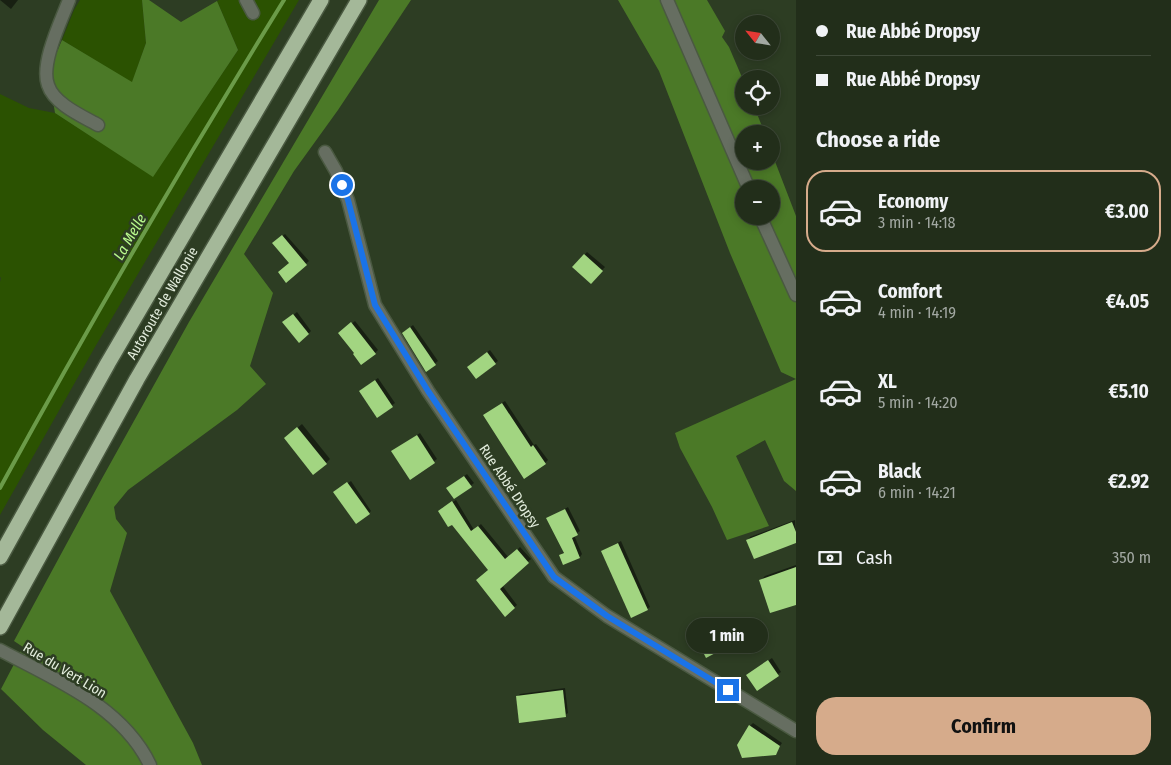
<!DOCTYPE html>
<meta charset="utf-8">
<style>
:root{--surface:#222e1a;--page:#2e3a27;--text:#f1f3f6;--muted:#a2a8a2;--line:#3f4a39;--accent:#d6ab8b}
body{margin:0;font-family:"Fira Sans Condensed",sans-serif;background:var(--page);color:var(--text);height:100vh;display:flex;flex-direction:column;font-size:19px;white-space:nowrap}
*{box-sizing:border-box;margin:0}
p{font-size:16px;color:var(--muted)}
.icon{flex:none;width:28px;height:28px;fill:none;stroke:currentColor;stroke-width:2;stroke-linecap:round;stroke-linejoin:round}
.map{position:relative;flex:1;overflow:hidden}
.side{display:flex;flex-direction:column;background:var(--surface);width:375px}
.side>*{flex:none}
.hud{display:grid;align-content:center;height:110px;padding:0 20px;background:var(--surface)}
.needle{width:32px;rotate:300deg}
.buttons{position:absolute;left:735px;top:15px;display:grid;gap:10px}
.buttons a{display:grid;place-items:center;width:45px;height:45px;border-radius:50%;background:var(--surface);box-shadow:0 2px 8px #0003,0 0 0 1px var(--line);font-size:25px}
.end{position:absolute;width:22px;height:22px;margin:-11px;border:6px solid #1a73e8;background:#fff;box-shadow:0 0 0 2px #fff}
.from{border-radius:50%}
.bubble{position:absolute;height:35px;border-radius:18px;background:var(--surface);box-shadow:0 2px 8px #0003,0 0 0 1px var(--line);font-size:16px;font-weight:700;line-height:35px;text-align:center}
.hud b{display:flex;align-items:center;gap:18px;height:48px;font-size:19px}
.hud b+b{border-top:1px solid var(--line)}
.hud i{width:12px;height:12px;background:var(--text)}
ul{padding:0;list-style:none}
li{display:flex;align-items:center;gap:15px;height:82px;margin:0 10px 8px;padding:0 10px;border:2px solid transparent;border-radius:20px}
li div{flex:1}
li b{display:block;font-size:19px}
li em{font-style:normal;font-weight:700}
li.current{border-color:var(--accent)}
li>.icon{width:45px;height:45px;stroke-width:1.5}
h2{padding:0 20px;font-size:22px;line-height:60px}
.pay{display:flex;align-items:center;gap:12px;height:55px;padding:0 20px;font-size:19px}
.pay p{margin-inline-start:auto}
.button{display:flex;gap:10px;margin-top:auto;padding:10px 20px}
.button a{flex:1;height:58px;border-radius:20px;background:var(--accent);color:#111;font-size:20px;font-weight:700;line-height:58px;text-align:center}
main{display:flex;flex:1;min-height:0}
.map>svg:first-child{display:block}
.green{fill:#2b5201}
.forest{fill:#4b7927;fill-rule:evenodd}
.shadow{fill:#0007}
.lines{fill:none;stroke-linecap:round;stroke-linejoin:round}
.stream{stroke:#6b9b49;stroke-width:4}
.building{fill:#a2d581}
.minor-casing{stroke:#4a5941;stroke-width:15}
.highway-casing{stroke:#4a5941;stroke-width:18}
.minor{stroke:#666e61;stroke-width:12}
.highway{stroke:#a4b899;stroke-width:15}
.route{stroke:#1a73e8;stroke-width:6}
.labels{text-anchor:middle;stroke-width:5;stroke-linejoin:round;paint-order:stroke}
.street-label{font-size:14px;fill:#e3eddd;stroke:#2d3d23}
.water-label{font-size:15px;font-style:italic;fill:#b9fa8d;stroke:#2d3d23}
</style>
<main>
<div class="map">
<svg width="796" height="765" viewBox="0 0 796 765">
<rect width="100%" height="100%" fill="#2d3d23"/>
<g class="green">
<polygon points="80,0 142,0 146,43 132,83 62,40 74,10"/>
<polygon points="219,0 299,0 95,347 0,515 0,282 1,278 0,277 0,94 29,108 55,113 153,176 238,50 217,1"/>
</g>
<g class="forest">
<polygon points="142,0 149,0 181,22 217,1 238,50 153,177 55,113 50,83 51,66 62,40 132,82 146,43"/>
<polygon points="379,0 411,0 338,110 294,171 244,254 273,293 250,366 266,384 237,410 128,490 114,507 116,519 127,533 110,591 193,743 202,765 86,765 43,730 1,689 23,647 14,641 100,482 189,322"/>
<path d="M618,0H707L725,31L722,37L729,47L744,82V106H754L765,134H744V161H771V151L796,216V491L784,481L765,440L736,456L769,526L727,540L712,507L680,448L675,433L796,379L781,372L730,253L659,71ZM744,189H771V216H744Z"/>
</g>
<g class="shadow">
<polygon points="0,0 18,0 11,9"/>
<polygon points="285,234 309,261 286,281 291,263 274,243"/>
<polygon points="587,252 605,267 591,282 574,267"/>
<polygon points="297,312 311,331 308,334 287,320"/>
<polygon points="355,321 378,350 375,353 343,331"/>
<polygon points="413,325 438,361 426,370 403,333"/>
<polygon points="490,350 498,361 495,363 471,364"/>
<polygon points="378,378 395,403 377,416 363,389"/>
<polygon points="505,401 534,445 536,444 548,460 545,463 488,412"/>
<polygon points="302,424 330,459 326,463 290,434"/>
<polygon points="420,433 437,459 410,478 396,449"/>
<polygon points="467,474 474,483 455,498 451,486"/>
<polygon points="351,481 371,511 369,513 338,490"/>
<polygon points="456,500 474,530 481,524 509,558 520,547 531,559 502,585 517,605 505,615 490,570 442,508"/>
<polygon points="568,507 580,531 574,535 582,554 580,557 560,555 564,552 548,519"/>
<polygon points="795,520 796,541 748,540 750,537"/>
<polygon points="621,541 650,607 647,609 602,551"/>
<polygon points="796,565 796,603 761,580 765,576"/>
<polygon points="730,623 738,639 735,641 698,640"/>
<polygon points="772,658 781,672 757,689 750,673"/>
<polygon points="565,688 568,713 565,715 517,697 520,694"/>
<polygon points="753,723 782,743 775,753 750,726"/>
</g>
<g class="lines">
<path class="stream" d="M0,488C90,323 185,160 284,0"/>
</g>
<g class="building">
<polygon points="282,235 307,265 286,283 278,272 289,263 272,243"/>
<polygon points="584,254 603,271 591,284 572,267"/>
<polygon points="293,314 309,334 299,343 282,322"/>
<polygon points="351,322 376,354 361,365 353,354 354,353 338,333"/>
<polygon points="410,327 436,365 426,372 402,333"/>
<polygon points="487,352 496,364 476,379 467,367"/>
<polygon points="375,380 393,407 377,418 359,391"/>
<polygon points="502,403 531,447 533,445 546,464 524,479 483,415"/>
<polygon points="297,427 327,464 313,475 284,438"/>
<polygon points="417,435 435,463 410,480 391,451"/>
<polygon points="464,476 472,487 454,499 446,488"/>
<polygon points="347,482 370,514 356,524 333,492"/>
<polygon points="452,501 471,531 478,526 505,559 517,549 529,563 500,589 515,608 505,617 476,580 488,570 452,525 448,527 438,511"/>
<polygon points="565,509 578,535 572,538 580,558 563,565 559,555 564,553 546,518"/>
<polygon points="792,522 796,532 796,543 754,559 746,540"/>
<polygon points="618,543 648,610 631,618 601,551"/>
<polygon points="796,567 796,605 770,613 759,580"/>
<polygon points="727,625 736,642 706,658 697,640"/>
<polygon points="768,660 779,676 757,691 746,675"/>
<polygon points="563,690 566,717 519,723 516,696"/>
<polygon points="749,725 780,746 776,755 742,758 737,745"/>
</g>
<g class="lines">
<g class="minor-casing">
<g id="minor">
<path d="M69,0C61,21 40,64 48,85C54,104 82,116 98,125"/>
<polyline points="246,0 253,13"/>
<polyline points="667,0 749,189"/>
<polyline points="325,152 336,171 348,200 375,305 428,391 554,577 607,616 796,731"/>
<polyline points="760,216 796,295"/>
<path d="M0,650C54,679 122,706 150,765"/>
</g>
</g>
<g class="highway-casing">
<g id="highway">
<polyline points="0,557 108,363 321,0"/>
<polyline points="0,627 137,379 359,0"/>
</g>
</g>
<use href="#minor" class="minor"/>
<use href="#highway" class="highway"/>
</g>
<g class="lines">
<polyline class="route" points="342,185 348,200 375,305 428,391 554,577 607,616 728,690"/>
</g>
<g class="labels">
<g class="street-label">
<text transform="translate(162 303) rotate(-60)" y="5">Autoroute de Wallonie</text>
<text transform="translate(510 486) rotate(56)" y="5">Rue Abbé Dropsy</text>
<text transform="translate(65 670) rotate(31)" y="5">Rue du Vert Lion</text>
</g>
<g class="water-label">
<text transform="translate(130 237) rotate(-60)" y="5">La Melle</text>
</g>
</g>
</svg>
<div class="buttons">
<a><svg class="needle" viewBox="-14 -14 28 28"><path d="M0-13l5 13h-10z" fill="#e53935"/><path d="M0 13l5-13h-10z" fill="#a2a8a2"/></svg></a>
<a><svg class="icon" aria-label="locate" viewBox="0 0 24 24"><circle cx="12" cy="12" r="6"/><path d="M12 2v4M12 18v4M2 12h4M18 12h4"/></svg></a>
<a>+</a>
<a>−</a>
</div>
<i class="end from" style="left:342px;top:185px"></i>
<i class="end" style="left:728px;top:690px"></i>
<div class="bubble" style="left:686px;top:618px;width:82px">1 min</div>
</div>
<section class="side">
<div class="hud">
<b><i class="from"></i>Rue Abbé Dropsy</b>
<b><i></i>Rue Abbé Dropsy</b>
</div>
<h2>Choose a ride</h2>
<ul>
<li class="current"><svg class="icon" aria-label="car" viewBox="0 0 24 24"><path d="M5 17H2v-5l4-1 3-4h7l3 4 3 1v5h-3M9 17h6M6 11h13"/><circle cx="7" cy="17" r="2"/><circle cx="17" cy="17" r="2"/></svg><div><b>Economy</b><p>3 min · 14:18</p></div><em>€3.00</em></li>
<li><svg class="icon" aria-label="car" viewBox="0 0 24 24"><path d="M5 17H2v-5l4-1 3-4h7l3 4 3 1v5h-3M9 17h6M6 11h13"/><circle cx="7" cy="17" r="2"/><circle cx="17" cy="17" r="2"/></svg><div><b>Comfort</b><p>4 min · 14:19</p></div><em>€4.05</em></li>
<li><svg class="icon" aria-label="car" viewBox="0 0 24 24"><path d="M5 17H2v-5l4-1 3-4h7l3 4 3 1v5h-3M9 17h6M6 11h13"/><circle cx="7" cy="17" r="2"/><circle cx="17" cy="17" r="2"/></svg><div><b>XL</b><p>5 min · 14:20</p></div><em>€5.10</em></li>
<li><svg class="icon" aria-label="car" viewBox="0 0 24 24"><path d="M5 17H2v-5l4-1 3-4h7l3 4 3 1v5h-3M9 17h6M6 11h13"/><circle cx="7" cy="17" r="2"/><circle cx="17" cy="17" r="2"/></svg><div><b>Black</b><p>6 min · 14:21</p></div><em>€2.92</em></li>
</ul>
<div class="pay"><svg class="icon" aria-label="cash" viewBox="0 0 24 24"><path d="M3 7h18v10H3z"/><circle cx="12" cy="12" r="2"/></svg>Cash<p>350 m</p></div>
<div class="button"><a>Confirm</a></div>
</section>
</main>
